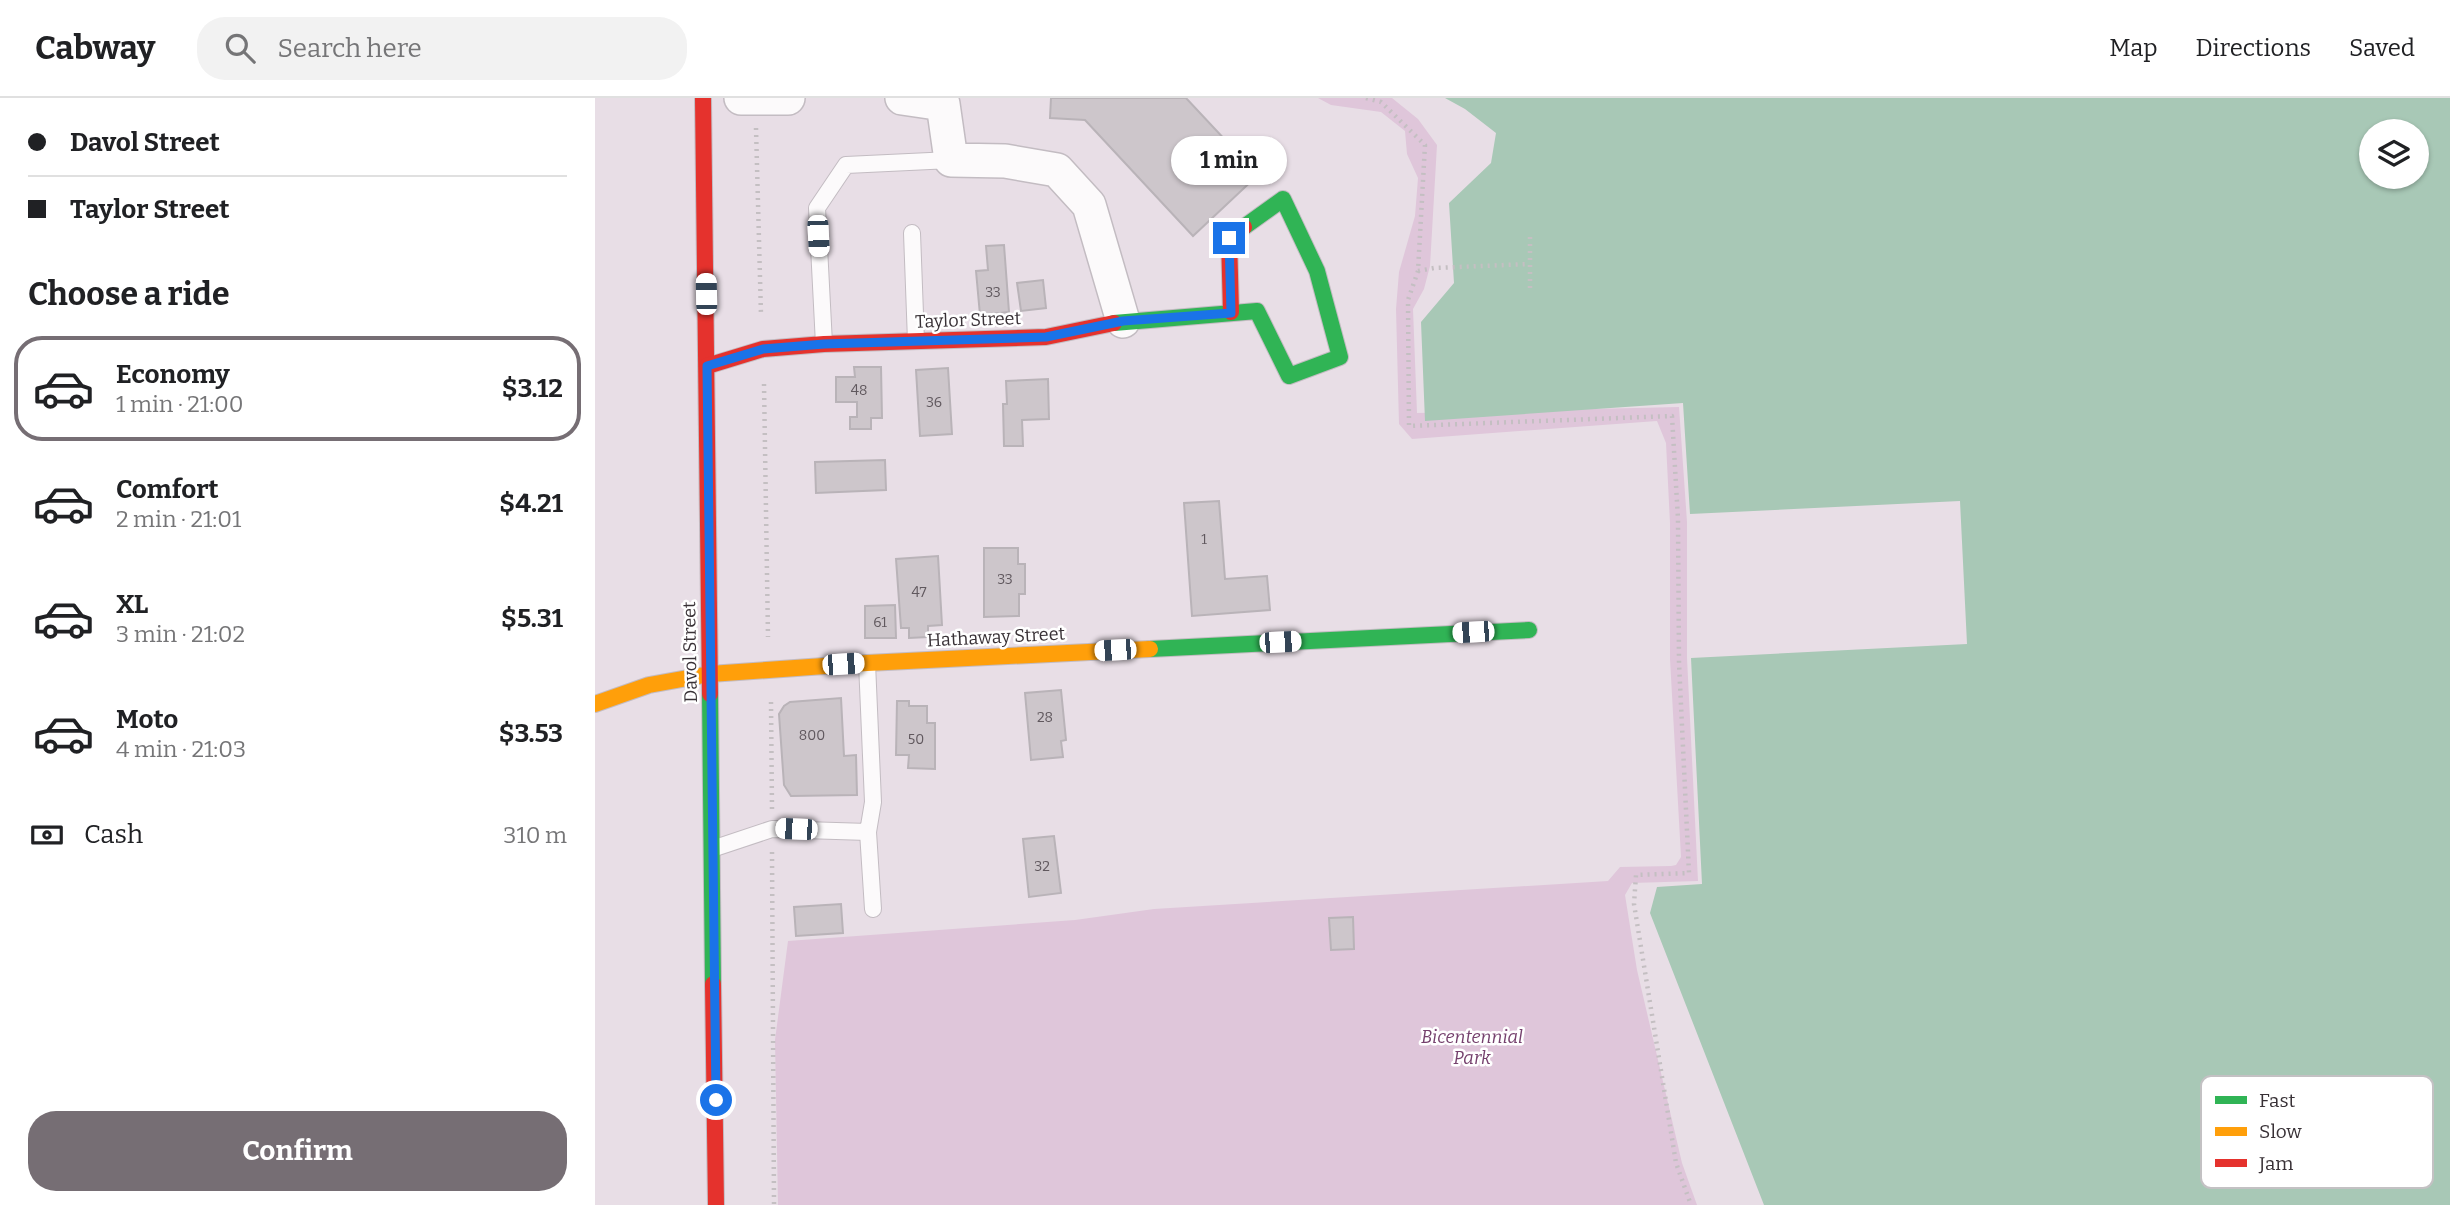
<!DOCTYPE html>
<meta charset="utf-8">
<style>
:root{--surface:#fff;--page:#f2f2f2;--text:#202124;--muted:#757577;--line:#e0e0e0;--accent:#766e74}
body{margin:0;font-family:Bitter,serif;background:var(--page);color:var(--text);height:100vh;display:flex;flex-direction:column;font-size:26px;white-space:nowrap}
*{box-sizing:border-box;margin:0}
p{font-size:23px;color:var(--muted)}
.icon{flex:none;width:38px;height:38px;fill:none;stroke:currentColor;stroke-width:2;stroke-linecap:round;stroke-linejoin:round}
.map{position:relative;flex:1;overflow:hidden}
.drawer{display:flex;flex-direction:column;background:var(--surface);width:595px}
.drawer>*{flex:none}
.top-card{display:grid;align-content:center;height:154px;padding:0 28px;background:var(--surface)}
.controls{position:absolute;left:1764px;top:21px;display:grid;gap:14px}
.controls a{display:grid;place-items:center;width:70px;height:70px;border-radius:50%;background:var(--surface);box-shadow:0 2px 5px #0004;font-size:35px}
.end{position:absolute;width:32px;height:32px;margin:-16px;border:9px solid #1a73e8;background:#fff;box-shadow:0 0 0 4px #fff}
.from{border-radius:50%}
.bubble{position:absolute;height:49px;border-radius:24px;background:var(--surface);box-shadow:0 2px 5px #0004;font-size:23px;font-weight:700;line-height:49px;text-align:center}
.car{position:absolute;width:21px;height:42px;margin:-21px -10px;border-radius:9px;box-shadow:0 0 5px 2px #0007;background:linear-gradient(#fff 24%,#345 0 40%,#fff 0 76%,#345 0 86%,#fff 0)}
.top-card b{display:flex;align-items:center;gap:24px;height:66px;font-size:26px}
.top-card b+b{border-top:2px solid var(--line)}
.top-card i{width:18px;height:18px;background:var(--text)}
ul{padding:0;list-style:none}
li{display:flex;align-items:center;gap:21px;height:105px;margin:0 14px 10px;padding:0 14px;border:4px solid transparent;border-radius:28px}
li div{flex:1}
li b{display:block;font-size:26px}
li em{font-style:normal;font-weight:700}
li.on{border-color:var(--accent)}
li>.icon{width:63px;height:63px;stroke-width:1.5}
h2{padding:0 28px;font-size:32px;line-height:84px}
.pay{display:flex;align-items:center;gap:18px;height:77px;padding:0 28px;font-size:26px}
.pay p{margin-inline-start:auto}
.button{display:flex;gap:14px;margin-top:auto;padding:14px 28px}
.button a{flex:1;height:80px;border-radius:28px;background:var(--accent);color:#fff;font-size:28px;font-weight:700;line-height:80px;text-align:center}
header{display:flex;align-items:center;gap:42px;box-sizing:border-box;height:98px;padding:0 35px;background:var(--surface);border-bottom:2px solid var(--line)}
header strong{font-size:33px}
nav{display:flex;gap:38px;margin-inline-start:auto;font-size:24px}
.search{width:490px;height:63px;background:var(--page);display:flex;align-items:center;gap:18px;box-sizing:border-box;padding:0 24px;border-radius:28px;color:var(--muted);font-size:26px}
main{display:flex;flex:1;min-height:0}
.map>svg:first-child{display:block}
.green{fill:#dfc6da}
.water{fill:#a8c8b6;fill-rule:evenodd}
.building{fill:#cdc6cb;stroke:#b9b3b8;stroke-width:2}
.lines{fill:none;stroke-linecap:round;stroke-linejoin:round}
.lane-casing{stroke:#c3bcc2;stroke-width:18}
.street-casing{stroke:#c3bcc2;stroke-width:36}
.fast-casing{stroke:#c3bcc2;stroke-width:18}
.slow-casing{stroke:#c3bcc2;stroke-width:18}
.jam-casing{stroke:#c3bcc2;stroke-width:18}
.path{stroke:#c4bfc2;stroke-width:4.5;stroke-dasharray:2 5;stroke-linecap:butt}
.lane{stroke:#fcfafb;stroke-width:16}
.street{stroke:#fcfafb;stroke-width:33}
.fast{stroke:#30b455;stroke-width:16}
.slow{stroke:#ff9f0a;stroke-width:16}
.jam{stroke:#e5322d;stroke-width:16}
.route{stroke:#1a73e8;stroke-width:9}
.labels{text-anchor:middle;stroke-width:5;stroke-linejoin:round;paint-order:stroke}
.number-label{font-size:14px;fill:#60585e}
.street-label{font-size:18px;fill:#383136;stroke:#fff}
.park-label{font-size:18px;font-style:italic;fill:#75406d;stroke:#fff}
.key{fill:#fff;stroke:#c3c1c3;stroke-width:2}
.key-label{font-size:19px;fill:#383136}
</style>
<header>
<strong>Cabway</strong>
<div class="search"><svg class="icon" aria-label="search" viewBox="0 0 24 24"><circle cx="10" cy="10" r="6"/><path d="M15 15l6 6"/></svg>Search here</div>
<nav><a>Map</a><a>Directions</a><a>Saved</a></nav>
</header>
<main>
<section class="drawer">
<div class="top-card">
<b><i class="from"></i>Davol Street</b>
<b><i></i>Taylor Street</b>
</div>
<h2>Choose a ride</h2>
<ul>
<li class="on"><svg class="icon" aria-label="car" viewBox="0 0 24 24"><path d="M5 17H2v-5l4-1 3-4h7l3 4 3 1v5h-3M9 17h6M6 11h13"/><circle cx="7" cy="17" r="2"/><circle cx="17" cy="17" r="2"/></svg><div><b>Economy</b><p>1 min · 21:00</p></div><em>$3.12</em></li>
<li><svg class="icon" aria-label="car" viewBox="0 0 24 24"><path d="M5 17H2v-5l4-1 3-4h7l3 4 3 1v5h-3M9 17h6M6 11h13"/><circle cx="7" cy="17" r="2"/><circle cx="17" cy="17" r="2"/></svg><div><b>Comfort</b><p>2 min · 21:01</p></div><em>$4.21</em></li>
<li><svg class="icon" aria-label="car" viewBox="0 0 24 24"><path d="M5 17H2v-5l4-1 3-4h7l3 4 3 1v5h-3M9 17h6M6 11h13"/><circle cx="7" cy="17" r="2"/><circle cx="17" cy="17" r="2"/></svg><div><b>XL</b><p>3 min · 21:02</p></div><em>$5.31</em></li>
<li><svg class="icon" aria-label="car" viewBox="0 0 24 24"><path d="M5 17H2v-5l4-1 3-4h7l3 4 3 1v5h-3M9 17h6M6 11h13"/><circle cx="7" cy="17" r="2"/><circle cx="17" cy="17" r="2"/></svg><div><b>Moto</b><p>4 min · 21:03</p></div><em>$3.53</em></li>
</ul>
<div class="pay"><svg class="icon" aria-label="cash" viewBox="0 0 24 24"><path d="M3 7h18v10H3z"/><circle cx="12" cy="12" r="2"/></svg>Cash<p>310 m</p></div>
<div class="button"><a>Confirm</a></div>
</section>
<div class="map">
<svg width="1855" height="1107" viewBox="0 0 1855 1107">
<rect width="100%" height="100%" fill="#e8dee6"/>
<polygon class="green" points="723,0 797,0 823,21 842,47 835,168 829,191 818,211 822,315 1084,309 1092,424 1092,560 1103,783 1037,785 1030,797 1042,872 1087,1065 1102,1107 183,1107 180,942 193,843 480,822 559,811 1013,783 1025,769 1076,768 1081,767 1086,759 1075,561 1075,425 1071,345 1062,323 817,341 804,326 801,211 804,174 820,118 823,80 812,56 810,33 786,14 736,7"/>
<path class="water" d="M850,0H1855V1107H1169L1055,815L1062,789L1107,786L1096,560L1372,546L1365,403L1095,416L1088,305L830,323L826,224L859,185L854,105L896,65L901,35L870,11ZM1776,33H1822V79H1776Z"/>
<g class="building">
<polygon points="456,0 591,0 663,77 598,138 490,22 455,20"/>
<polygon points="409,147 414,214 385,217 381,173 393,172 391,148"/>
<polygon points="448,182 451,210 426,213 422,185"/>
<polygon points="259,269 286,269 287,320 276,320 276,331 255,331 255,319 262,319 262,304 241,304 241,279 260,279"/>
<polygon points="353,270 357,336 325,338 321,272"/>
<polygon points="453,281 454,321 427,322 428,348 409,348 408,306 412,306 411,283"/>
<polygon points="290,362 291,392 221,395 220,364"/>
<polygon points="624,403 630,481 672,478 675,512 597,518 589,405"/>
<polygon points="389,450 423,450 423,466 430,466 430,496 424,496 424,518 389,519"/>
<polygon points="343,458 347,527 333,528 333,539 314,540 314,530 306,530 301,461"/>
<polygon points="300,507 301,540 270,540 270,508"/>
<polygon points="466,592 471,642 466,643 468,659 436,662 430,595"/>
<polygon points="246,600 249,658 261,657 262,697 196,698 189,687 184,616 189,608 195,604"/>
<polygon points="302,603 314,603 314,608 332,608 332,625 340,625 340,671 313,670 314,657 301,657"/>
<polygon points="459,738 466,795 434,799 428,741"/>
<polygon points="246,806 248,835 201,838 199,809"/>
<polygon points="758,819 759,851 736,852 734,820"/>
</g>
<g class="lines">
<g class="lane-casing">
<g id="lane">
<polyline points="317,135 321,243"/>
<polyline points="229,246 222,110 251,67 356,62"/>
<polyline points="273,734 278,811"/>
<polyline points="117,751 177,731 273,734 278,704 272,565"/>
</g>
</g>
<g class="street-casing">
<g id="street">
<polyline points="146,0 193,0"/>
<polyline points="307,0 348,6 356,62 410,63 462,72 494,107 528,223"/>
</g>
</g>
<g class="fast-casing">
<g id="fast">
<polyline points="519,225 662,213 694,278 745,259 722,173 688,101 649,129"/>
<polyline points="555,551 934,532"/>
<polyline points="115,596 118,886"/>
</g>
</g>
<g class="slow-casing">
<polyline id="slow" points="0,606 54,587 115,576 272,565 555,551"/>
</g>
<g class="jam-casing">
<g id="jam">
<polyline points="108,0 115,596"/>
<polyline points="636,214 634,140 649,129"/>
<polyline points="112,268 168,251 229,246 451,239 519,225"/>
<polyline points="118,886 121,1107"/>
</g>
</g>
<g class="path">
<polyline points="771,0 786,4 830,47 823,173 813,202 814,328 1077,318 1083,421 1084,565 1094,775 1041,777 1039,806 1081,1065 1096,1107"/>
<polyline points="161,30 166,217"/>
<polyline points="935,139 935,192"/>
<polyline points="823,173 839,170 934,166"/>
<polyline points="169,286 173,539"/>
<polyline points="176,604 177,711"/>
<polyline points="177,754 179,1107"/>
</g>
<use href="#lane" class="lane"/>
<use href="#street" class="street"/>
<use href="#fast" class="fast"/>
<use href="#slow" class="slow"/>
<use href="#jam" class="jam"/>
</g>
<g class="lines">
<polyline class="route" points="121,1002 112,268 168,251 229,246 451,239 528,223 636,215 634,140"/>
</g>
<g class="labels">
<g class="number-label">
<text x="398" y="199">33</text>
<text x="264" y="297">48</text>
<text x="339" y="309">36</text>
<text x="609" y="446">1</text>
<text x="410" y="486">33</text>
<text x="324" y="499">47</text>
<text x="285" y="529">61</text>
<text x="450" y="624">28</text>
<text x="217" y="642">800</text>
<text x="321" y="646">50</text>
<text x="447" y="773">32</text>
</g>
<g class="street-label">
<text transform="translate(373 222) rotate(-2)" y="6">Taylor Street</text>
<text transform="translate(401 539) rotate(-3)" y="6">Hathaway Street</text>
<text transform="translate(95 554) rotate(-91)" y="6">Davol Street</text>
</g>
<g class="park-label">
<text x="877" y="945">Bicentennial<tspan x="877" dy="21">Park</tspan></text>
</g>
</g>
<rect x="1606" y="978" width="232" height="112" rx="10" class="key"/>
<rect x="1620" y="998" width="32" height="8" fill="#30b455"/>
<rect x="1620" y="1029" width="32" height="9" fill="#ff9f0a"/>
<rect x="1620" y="1061" width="32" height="8" fill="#e5322d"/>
<g class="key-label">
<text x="1664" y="1009">Fast</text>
<text x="1664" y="1040">Slow</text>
<text x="1664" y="1072">Jam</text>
</g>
</svg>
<div class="controls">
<a><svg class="icon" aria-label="layers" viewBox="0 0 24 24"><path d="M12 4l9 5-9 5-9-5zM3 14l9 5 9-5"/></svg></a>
</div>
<i class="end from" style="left:121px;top:1002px"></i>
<i class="end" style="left:634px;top:140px"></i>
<div class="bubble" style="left:576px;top:38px;width:116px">1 min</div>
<i class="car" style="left:223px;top:138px;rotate:177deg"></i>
<i class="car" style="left:111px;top:196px;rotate:359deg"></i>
<i class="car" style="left:878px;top:534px;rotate:267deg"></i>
<i class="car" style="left:685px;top:544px;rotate:87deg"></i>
<i class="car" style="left:520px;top:552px;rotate:267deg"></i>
<i class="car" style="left:248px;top:566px;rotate:86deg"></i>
<i class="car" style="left:201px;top:731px;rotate:272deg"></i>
</div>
</main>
